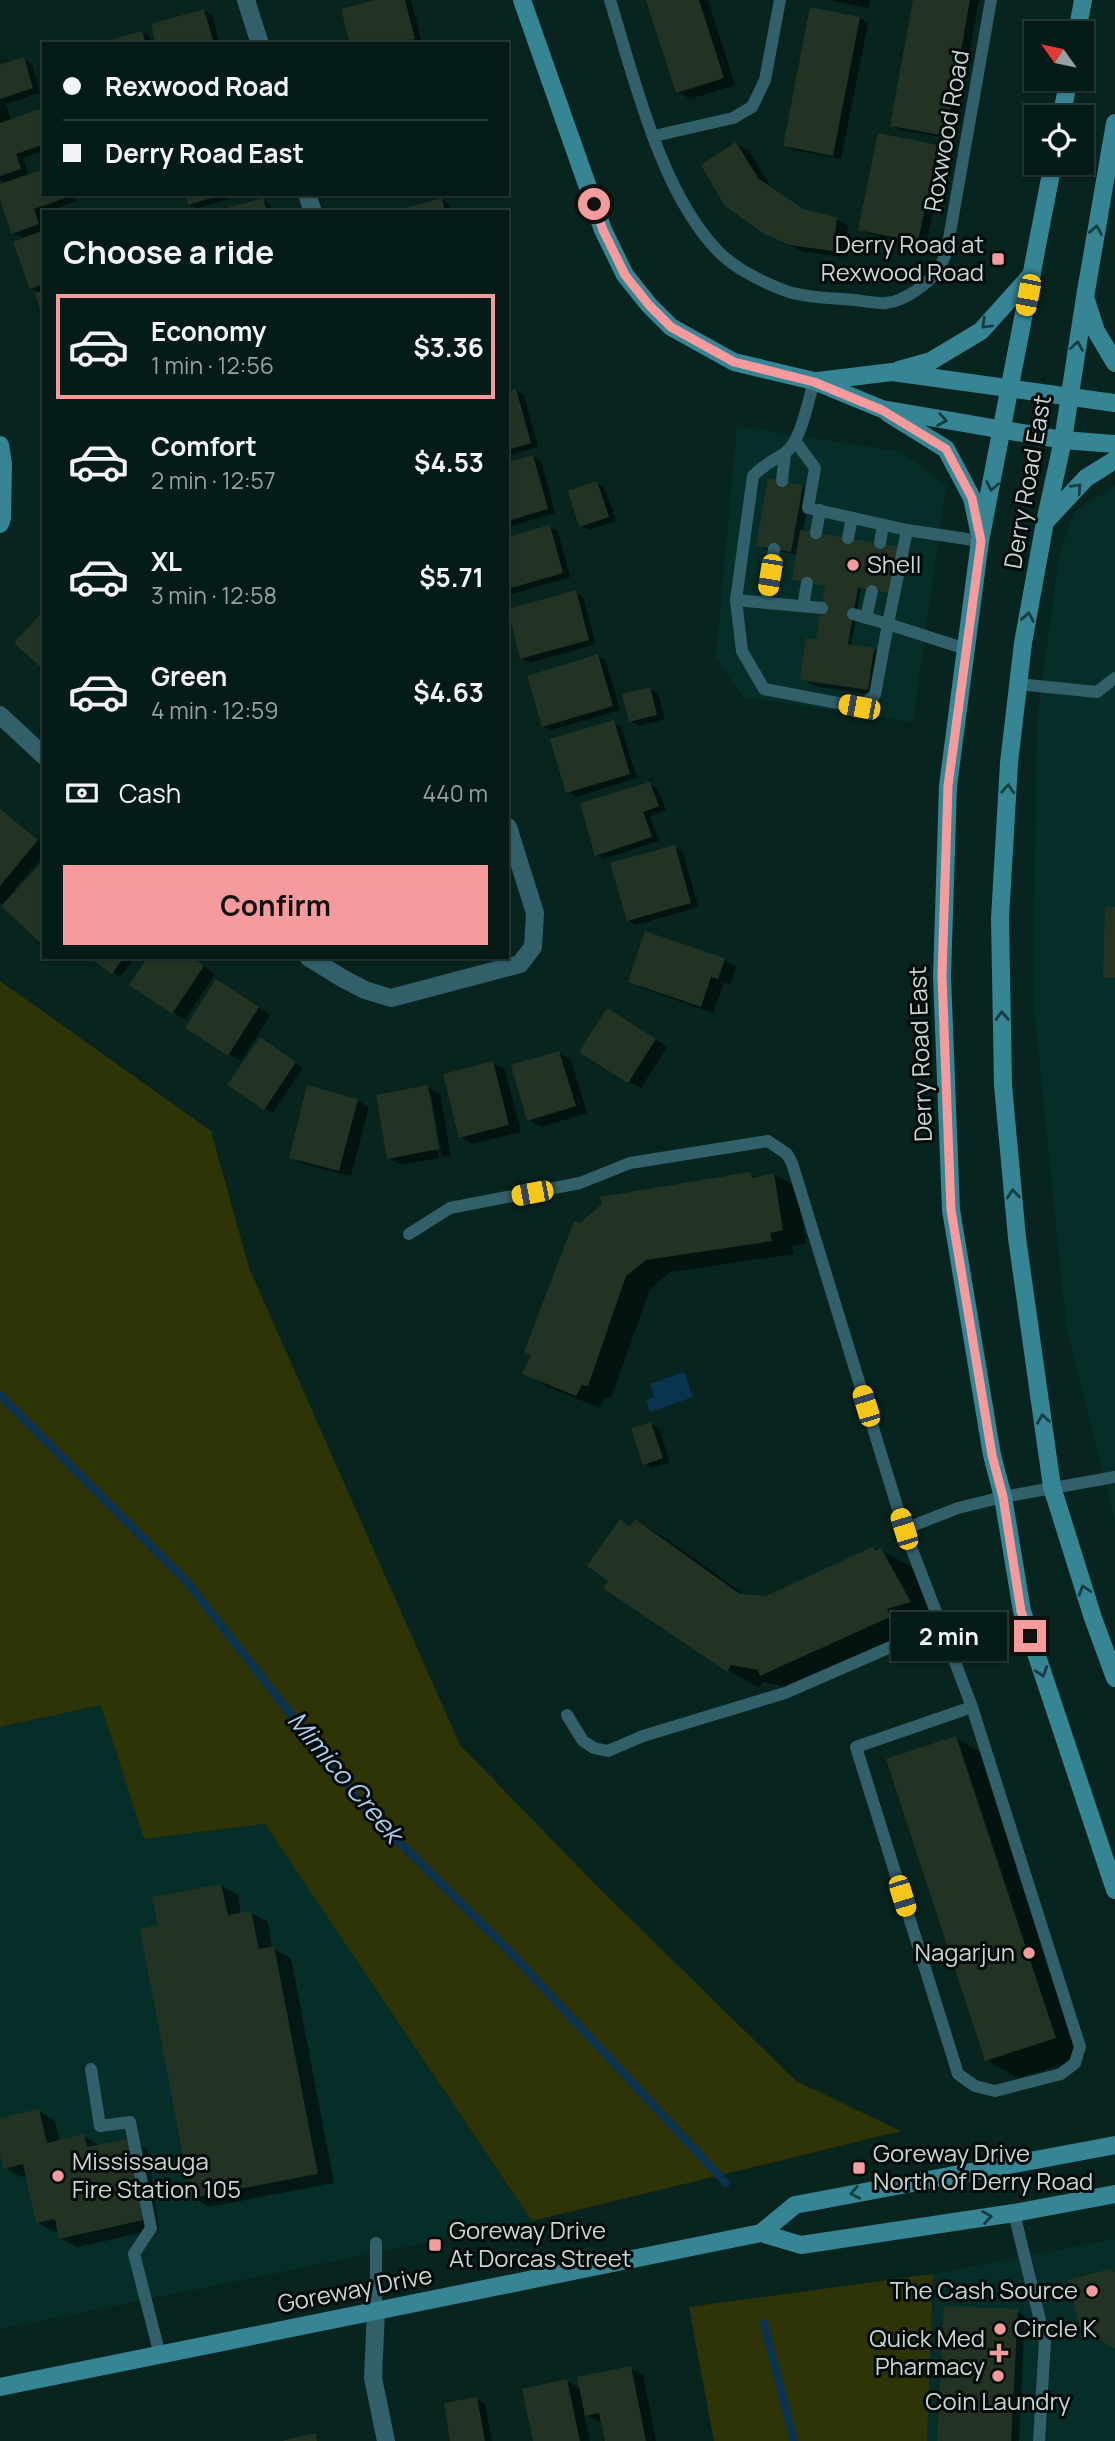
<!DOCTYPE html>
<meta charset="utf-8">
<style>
:root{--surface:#051b17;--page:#0e2420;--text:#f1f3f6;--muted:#97a1a1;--line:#263936;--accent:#f59b9d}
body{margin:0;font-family:Manrope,sans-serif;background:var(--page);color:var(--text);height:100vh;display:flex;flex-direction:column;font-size:26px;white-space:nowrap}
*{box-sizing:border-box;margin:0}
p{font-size:23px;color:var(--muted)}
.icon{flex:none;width:38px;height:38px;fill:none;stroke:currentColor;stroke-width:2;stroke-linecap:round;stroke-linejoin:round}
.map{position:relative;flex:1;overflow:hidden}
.sheet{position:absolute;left:42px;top:210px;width:467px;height:749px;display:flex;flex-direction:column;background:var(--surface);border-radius:0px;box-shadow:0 2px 5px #0004,0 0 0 2px var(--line)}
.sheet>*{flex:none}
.banner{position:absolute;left:42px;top:42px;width:467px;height:154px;border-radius:0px;box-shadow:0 2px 5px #0004,0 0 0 2px var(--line);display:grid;align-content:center;height:154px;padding:0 21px;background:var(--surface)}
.needle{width:46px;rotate:303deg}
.controls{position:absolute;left:1024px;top:21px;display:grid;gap:14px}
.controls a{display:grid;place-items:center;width:70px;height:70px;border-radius:0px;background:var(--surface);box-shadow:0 2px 5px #0004,0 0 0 2px var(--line);font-size:35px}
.end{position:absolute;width:32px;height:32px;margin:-16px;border:9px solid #f59b9d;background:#111;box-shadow:0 0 0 4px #111}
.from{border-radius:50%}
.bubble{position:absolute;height:49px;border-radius:0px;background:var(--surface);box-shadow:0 2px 5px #0004,0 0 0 2px var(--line);font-size:23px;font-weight:700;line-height:49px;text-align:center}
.car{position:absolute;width:21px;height:42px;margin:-21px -10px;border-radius:9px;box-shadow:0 0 5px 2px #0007;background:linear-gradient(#f5c518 24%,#345 0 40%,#f5c518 0 76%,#345 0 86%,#f5c518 0)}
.banner b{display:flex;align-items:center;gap:24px;height:66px;font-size:26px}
.banner b+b{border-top:2px solid var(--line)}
.banner i{width:18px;height:18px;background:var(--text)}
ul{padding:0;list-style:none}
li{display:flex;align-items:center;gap:21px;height:105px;margin:0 14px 10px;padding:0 7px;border:4px solid transparent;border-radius:0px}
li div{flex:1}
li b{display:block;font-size:26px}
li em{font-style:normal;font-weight:700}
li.current{border-color:var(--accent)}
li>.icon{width:63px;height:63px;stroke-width:1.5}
h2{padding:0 21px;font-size:32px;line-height:84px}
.pay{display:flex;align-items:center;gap:18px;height:77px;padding:0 21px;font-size:26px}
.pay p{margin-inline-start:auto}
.button{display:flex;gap:14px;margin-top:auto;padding:14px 21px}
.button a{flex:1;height:80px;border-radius:0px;background:var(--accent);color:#111;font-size:28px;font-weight:700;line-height:80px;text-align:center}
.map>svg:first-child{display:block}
.built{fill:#062e28}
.green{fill:#2f3407}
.water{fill:#0a3352}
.shadow{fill:#0007}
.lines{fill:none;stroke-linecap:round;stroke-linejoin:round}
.stream{stroke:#0a3352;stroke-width:8}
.building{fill:#223324}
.lane{stroke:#32606a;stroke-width:12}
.street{stroke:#32606a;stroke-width:18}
.secondary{stroke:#368595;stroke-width:18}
.oneway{stroke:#173c41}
.route{stroke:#f59b9d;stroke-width:9}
.poi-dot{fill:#f59b9d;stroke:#020b09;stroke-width:2.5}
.labels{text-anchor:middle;stroke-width:6;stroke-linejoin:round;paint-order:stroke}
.street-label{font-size:24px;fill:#c7d6d3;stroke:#020b09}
.poi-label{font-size:24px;fill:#c7d6d3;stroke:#020b09;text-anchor:start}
.water-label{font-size:26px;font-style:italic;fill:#abceee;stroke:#020b09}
</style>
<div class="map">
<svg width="1115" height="2441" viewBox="0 0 1115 2441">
<rect width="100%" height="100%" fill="#07241f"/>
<g class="built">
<polygon points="737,426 902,452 946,485 913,722 743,697 716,658"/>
<polygon points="1115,486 1115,1520 1067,1331 1033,998 1037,723 1059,556 1074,512"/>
<polygon points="101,1705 144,1839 265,1824 532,2221 0,2329 0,1727"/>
<polygon points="1115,2239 1115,2441 927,2441 933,2274"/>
</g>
<g class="green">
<polygon points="0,981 211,1131 249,1268 460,1745 599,1888 796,2081 901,2131 532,2221 265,1824 144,1839 101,1705 0,1727"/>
<polygon points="933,2274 927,2441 714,2441 689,2307"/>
</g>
<polygon class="water" points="684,1372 693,1397 650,1412 646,1400 654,1397 650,1384"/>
<g class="shadow">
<polygon points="382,0 411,0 422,43 352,44"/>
<polygon points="648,0 708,0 735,85 690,99 678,92"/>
<polygon points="829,0 870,0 868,8"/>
<polygon points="915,0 979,0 954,139 900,130 892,125"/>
<polygon points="204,10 212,15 220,44 158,44"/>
<polygon points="860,18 868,23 841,159 793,150 785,145"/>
<polygon points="142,33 150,37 152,44 103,44"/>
<polygon points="24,59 32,64 40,93 6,104 11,121 39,111 44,114 44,151 23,158 29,176 44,194 72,194 75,201 41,214 44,222 44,316 41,293 31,288 25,239 13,233 0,195 0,186 7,184 0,180 0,67"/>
<polygon points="737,144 749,151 771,187 806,212 836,219 848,226 845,257 804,252 765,233"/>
<polygon points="937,147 945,151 926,245 868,234 860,229"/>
<polygon points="187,194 246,194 197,208 189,204"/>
<polygon points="441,199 449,204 451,212 397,212"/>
<polygon points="262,200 270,204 272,212 219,212"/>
<polygon points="516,390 524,395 538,447 508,456 508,393"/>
<polygon points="533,457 541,461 555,513 508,527 508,464"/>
<polygon points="597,483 605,488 616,521 589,530 581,525"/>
<polygon points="803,486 811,491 803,532 897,595 861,589 851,647 873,650 886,657 880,696 814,686 802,679 817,642 827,586 798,555 765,549 757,545"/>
<polygon points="550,527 558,531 570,577 512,594 508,591 508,539"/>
<polygon points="575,592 583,597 596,644 530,663 522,658 508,611"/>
<polygon points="598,656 606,661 620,710 551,730 543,726"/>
<polygon points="650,689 658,693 665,719 639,726 631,721"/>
<polygon points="613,722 621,727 637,778 576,797 568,792"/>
<polygon points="650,784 658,789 666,810 650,816 659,841 604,859 596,855"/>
<polygon points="0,811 44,844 44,855 15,889 18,891 44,863 44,942 0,902"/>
<polygon points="675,847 683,852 698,907 636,925 628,920"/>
<polygon points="91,957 135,957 120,977"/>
<polygon points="190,957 215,974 185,1020 132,985"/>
<polygon points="724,960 736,967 730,985 724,982 713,1013 642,988 630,981"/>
<polygon points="229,989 270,1015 241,1061 228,1054"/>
<polygon points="620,1017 667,1047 641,1088 628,1081"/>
<polygon points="268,1044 303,1068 273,1113 265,1109"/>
<polygon points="559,1053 571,1060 587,1113 541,1127 528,1120"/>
<polygon points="493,1063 505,1070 521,1132 473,1144 461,1137"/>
<polygon points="428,1087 440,1094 451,1156 442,1157 431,1093 428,1093 439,1158 401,1165 388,1158"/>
<polygon points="357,1100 369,1107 351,1176 303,1164 291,1157"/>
<polygon points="750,1174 758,1178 774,1174 798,1188 806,1243 792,1246 794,1254 670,1272 650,1289 611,1398 605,1397 600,1408 548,1387 525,1373 581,1225"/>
<polygon points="651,1424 659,1428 670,1463 652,1468 644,1463"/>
<polygon points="636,1521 667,1539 746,1596 766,1598 874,1548 879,1551 881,1550 913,1568 941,1619 918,1626 920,1634 793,1692 779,1685 763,1682 759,1688 728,1670 610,1581"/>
<polygon points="956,1738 987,1756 1086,2056 1018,2078 987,2060"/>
<polygon points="221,1885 238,1895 241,1915 251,1913 268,1922 272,1948 291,1958 334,2183 209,2207 193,2197 160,1927"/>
<polygon points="39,2111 55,2121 60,2141 84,2136 101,2146 130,2140 147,2149 159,2229 77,2247 60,2238 59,2230 54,2232 37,2222 27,2176 21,2177 5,2167 0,2147 0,2120"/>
<polygon points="1017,2311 1025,2316 1019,2441 939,2441"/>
<polygon points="630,2368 643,2375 656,2441 606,2441 602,2421 599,2422 584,2414 590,2441 534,2441 567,2381 581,2389"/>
<polygon points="477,2399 485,2404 492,2441 452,2441"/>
</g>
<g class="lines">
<g class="stream">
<polyline points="0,1395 188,1583 361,1804 509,1951 726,2183"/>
<polyline points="764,2323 794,2441"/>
</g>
</g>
<g class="building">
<polygon points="375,0 405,0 415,39 397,44 350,44 341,9"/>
<polygon points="646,0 699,0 724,78 676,93"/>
<polygon points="913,0 970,0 946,136 890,126"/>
<polygon points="810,7 860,17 833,156 783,146"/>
<polygon points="204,9 214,44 156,44 151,24"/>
<polygon points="142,31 146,44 100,44 100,43"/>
<polygon points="24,57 33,88 0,99 0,65"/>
<polygon points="39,109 44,122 44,144 16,154 21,169 0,176 0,123"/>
<polygon points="878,133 938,145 918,242 858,230"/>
<polygon points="736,142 758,178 803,209 837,217 833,251 790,245 764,234 724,205 701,165"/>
<polygon points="44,169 44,194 67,194 68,197 34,209 39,224 12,234 0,200 0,184"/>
<polygon points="185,194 222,194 222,195 188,205"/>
<polygon points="263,198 267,212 216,212 216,211"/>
<polygon points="442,198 445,212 394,212 394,211"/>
<polygon points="44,230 44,284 30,289 13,242"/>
<polygon points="44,291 44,320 43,320 35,293"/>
<polygon points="516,389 531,443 508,450 508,391"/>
<polygon points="533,455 548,509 508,521 508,462"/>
<polygon points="768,478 803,485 791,552 756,546"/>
<polygon points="597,481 609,517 579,527 568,491"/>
<polygon points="550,525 563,573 508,589 508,537"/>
<polygon points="800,530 901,547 893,594 858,588 848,644 874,648 868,690 800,680 806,638 816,640 825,586 792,580"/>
<polygon points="576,590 589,640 520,659 508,609"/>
<polygon points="44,610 44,670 14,643"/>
<polygon points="598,654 613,706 542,727 527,676"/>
<polygon points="650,687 657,715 629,722 622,694"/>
<polygon points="614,720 630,774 566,793 550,739"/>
<polygon points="650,782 659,806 643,812 652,837 595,856 580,803"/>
<polygon points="0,809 38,840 0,886"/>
<polygon points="675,845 691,903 627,921 610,863"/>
<polygon points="44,860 44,939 40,942 1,906"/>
<polygon points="1105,907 1115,907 1115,978 1103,978"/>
<polygon points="645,931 725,958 718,979 711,977 701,1007 628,982"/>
<polygon points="88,957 124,957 112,974"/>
<polygon points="148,957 192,957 204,966 172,1014 129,985"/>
<polygon points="216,979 259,1007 228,1056 185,1028"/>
<polygon points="607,1008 656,1039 628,1083 579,1052"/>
<polygon points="260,1037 296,1062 264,1110 227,1085"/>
<polygon points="559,1051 576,1106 527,1121 511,1065"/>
<polygon points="493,1061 509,1125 459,1138 443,1074"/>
<polygon points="307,1085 358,1099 339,1171 289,1158"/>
<polygon points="428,1085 439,1149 387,1159 376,1095"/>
<polygon points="750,1172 753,1178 774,1173 783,1230 770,1233 772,1241 646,1260 626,1276 588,1386 582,1385 576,1396 522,1374 531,1355 524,1352 574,1221 580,1223 602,1204 600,1197"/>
<polygon points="651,1422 663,1458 643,1465 631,1428"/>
<polygon points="620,1519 630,1527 635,1519 740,1594 766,1596 874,1546 875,1551 881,1548 911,1602 887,1609 890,1617 760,1676 758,1670 731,1665 727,1672 603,1588 608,1581 587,1566"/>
<polygon points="956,1736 1056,2038 985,2061 886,1759"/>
<polygon points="221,1884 228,1915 251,1911 259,1949 274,1946 318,2174 191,2198 140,1929 158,1925 152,1897"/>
<polygon points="39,2109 47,2143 84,2134 87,2147 131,2138 143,2220 59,2239 55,2219 36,2223 23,2164 3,2169 0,2155 0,2118"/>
<polygon points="1109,2269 1115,2272 1115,2349 1080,2328 1068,2280"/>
<polygon points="944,2306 1018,2309 1011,2441 937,2441"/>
<polygon points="631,2366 646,2441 605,2441 599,2413 585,2416 577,2377"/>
<polygon points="567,2379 580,2441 533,2441 522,2389"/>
<polygon points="477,2397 485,2441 450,2441 444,2403"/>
<polygon points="316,2433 317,2441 284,2441 284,2440"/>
</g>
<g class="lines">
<g class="lane">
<path d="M610,0C634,78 662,198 722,255C739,271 765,283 786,291C805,298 835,298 855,300C865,301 877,304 886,303C905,301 928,284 939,269C942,263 945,256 947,250L991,0"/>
<polyline points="654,136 733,118 752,107 765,80 780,0"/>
<path d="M814,381C808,401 801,442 785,453C770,463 767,462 753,476L736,600L822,608"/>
<polyline points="796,442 815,468 808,508 907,530"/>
<polyline points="782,481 785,453"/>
<polyline points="816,533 820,510"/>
<polyline points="848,538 852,518"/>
<polyline points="880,543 883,525"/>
<polyline points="736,600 742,651 764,689 859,707 875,695 888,624 853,614"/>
<polyline points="766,602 774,549"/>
<polyline points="803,606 807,583"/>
<polyline points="866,618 872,591"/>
<polyline points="966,649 888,624 907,530 980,541"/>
<polyline points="1018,684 1097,692 1115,678"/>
<polyline points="409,1234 450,1208 580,1183 630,1163 768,1141 787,1154 792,1163 904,1529 941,1625 785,1693 643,1736 608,1751 594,1748 583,1741 567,1715"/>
<polyline points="904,1529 958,1508 1003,1497 1115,1477"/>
<polyline points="941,1625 972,1707 1080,2047 1075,2063 1061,2074 995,2091 975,2086 958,2074 856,1747 972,1707"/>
<polyline points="91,2069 100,2126 130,2122 151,2228 134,2254 160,2355"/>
<polyline points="1014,2213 1045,2341 1039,2441"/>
<polyline points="376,2311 376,2243"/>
</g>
<g class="street">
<polyline points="246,0 260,44"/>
<polyline points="307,194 313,212"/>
<polyline points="0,715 44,756"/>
<polyline points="308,957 342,978 365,990 391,998 520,964 533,947 535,913 508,827"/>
<polyline points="376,2311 373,2378 386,2441"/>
</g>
<g class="secondary">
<polyline points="522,0 603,230 625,275 649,305 671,327 734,362 814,381 882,409 1063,440 1115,444"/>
<polyline points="1077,33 1083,0"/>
<polyline points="1061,117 1069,79"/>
<polyline points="1115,123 1085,297 1063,440 1045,522 1023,643 1009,763 1000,918 1003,1085 1017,1238 1052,1487 1093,1618 1115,1678"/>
<polyline points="1053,163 980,541 948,786 942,976 951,1210 992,1455 1003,1497 1022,1611 1115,1890"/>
<polyline points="1086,300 1096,331 1115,363"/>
<polyline points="899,370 931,361 981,331 1032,274"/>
<polyline points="818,381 892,372 1115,403"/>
<polyline points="888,413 946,449 972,498 979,531"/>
<polyline points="0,445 3,464 2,518 0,524"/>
<polyline points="1045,522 1086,478 1115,460"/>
<polyline points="761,2233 801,2245 1014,2213 1115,2194"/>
<polyline points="0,2387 761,2233 795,2205 1115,2145"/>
</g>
</g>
<defs><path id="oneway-chevron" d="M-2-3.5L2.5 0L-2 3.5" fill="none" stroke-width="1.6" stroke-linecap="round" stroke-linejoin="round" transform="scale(1.75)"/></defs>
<g class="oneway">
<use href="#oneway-chevron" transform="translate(1096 230) rotate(-80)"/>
<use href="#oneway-chevron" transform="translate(986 324) rotate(136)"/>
<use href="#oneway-chevron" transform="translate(1077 346) rotate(-81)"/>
<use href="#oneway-chevron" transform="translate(942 420) rotate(10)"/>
<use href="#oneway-chevron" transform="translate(992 486) rotate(101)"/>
<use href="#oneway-chevron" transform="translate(1077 488) rotate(-47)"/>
<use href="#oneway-chevron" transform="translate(1028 617) rotate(-80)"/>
<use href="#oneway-chevron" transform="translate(1008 789) rotate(-86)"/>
<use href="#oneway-chevron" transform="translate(1002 1016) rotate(-91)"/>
<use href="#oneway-chevron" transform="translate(1013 1194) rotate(-95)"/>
<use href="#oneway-chevron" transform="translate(1043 1419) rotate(-98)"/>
<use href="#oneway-chevron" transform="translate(1084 1590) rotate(-107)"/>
<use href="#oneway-chevron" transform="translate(1042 1672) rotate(71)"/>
<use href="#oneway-chevron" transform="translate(855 2193) rotate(169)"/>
<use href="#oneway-chevron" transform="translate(987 2217) rotate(-9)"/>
</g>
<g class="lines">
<polyline class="route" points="594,204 603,230 625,275 649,305 671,327 734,362 814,382 882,410 946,449 972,498 981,541 948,786 942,976 951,1210 992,1455 1003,1497 1021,1611 1030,1636"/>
</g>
<g class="poi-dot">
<rect x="991" y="252" width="14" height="14" rx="3.5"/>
<circle cx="853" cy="565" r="7"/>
<circle cx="1029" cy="1953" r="7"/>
<rect x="852" y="2161" width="14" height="14" rx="3.5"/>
<circle cx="58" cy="2176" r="7"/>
<rect x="428" y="2238" width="14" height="14" rx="3.5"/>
<circle cx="1092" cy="2291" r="7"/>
<circle cx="1000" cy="2329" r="7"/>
<path d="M995.5 2342.5h7v7h7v7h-7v7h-7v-7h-7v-7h7z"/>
<circle cx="998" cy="2376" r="7"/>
</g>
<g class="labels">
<g class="street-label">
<text transform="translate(947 131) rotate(-80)" y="8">Roxwood Road</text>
<text transform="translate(1028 482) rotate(-80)" y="8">Derry Road East</text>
<text transform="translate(921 1054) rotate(-92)" y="8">Derry Road East</text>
<text transform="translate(355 2290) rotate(-11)" y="8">Goreway Drive</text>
</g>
<g class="poi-label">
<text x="984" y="253" text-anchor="end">Derry Road at<tspan x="984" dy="28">Rexwood Road</tspan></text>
<text x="867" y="573">Shell</text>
<text x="1015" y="1961" text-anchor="end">Nagarjun</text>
<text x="873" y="2162">Goreway Drive<tspan x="873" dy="28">North Of Derry Road</tspan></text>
<text x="72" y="2170">Mississauga<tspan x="72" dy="28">Fire Station 105</tspan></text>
<text x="449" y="2239">Goreway Drive<tspan x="449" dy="28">At Dorcas Street</tspan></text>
<text x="1078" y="2299" text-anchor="end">The Cash Source</text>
<text x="1014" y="2337">Circle K</text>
<text x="985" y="2347" text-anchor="end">Quick Med<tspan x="985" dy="28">Pharmacy</tspan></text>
<text x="998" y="2410" text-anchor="middle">Coin Laundry</text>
</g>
<g class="water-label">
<text transform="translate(345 1777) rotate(50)" y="9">Mimico Creek</text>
</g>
</g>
</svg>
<div class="controls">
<a><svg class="needle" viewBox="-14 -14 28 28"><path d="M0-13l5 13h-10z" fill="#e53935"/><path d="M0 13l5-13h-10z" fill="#97a1a1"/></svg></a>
<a><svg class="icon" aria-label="locate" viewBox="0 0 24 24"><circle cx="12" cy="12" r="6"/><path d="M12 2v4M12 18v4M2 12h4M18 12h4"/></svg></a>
</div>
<i class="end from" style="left:594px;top:204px"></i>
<i class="end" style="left:1030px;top:1636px"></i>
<div class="bubble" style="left:891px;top:1612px;width:116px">2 min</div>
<i class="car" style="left:1028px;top:295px;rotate:191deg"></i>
<i class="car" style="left:770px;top:575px;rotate:189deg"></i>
<i class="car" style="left:859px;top:707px;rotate:281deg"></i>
<i class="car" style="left:532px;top:1193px;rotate:259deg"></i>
<i class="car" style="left:866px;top:1406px;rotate:343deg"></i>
<i class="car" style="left:904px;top:1529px;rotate:343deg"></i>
<i class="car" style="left:902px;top:1896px;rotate:163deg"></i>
<div class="banner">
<b><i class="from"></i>Rexwood Road</b>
<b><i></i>Derry Road East</b>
</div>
<section class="sheet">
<h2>Choose a ride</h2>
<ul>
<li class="current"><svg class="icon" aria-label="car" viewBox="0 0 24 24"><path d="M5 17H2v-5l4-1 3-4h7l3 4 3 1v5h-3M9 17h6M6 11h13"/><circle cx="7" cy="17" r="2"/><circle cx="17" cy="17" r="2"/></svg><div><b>Economy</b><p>1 min · 12:56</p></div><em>$3.36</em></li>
<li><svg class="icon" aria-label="car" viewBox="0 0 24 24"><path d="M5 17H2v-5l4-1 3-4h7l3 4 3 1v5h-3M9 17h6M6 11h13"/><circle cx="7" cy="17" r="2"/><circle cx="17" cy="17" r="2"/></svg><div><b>Comfort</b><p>2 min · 12:57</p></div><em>$4.53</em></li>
<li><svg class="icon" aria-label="car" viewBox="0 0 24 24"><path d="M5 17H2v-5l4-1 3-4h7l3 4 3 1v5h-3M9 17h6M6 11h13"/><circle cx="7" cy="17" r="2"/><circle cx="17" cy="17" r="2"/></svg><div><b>XL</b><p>3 min · 12:58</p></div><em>$5.71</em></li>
<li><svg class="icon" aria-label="car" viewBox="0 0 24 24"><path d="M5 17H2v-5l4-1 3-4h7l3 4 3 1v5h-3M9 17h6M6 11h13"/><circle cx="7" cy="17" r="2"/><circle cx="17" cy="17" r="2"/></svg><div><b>Green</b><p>4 min · 12:59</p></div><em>$4.63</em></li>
</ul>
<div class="pay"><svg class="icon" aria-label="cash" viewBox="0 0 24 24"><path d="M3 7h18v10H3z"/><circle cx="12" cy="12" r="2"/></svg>Cash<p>440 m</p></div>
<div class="button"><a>Confirm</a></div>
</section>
</div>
